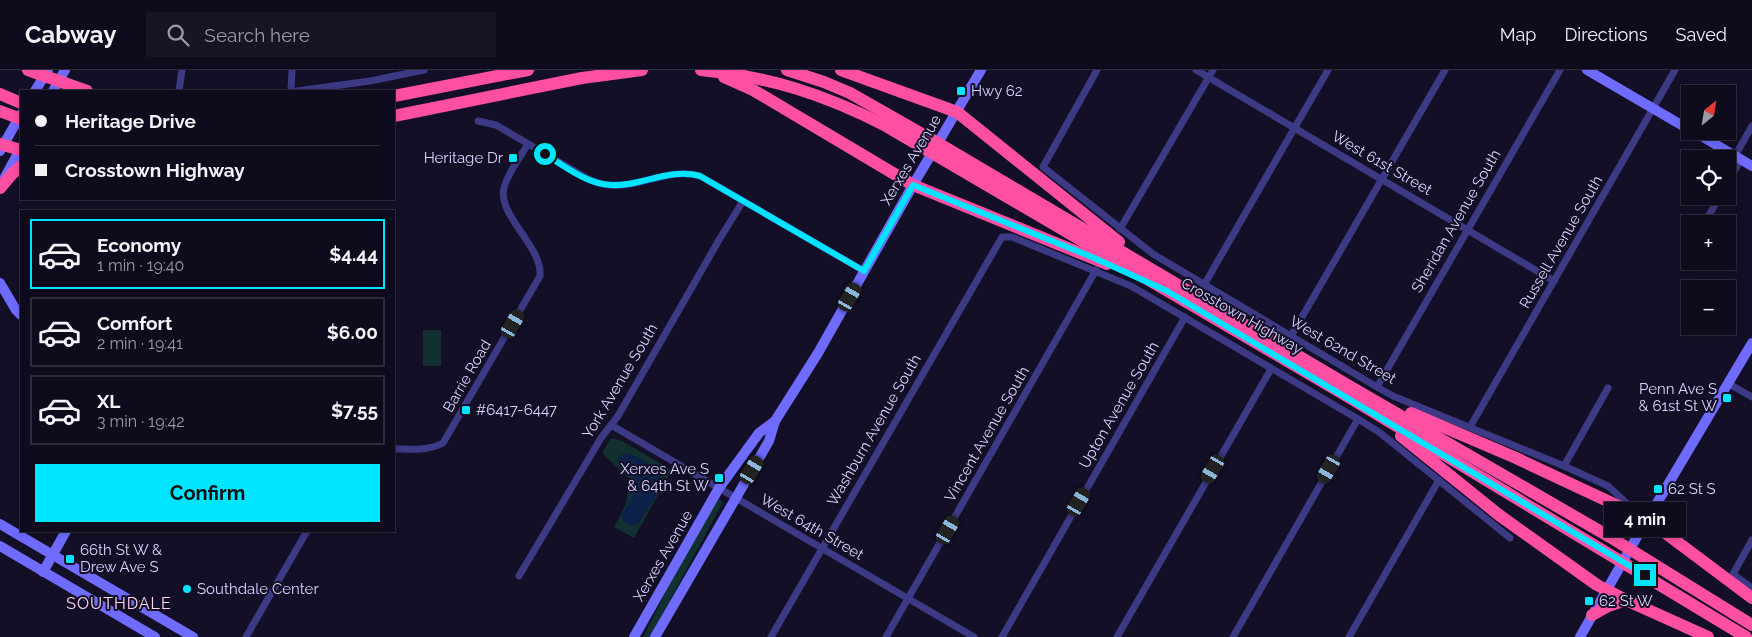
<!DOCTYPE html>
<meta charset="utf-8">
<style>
:root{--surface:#0e0b1c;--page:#171425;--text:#f1f3f6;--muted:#9b9ba3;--line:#2e2b3b;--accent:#00e5ff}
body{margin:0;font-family:Raleway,sans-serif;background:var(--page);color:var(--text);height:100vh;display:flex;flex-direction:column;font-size:19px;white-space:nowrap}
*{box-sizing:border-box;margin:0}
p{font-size:16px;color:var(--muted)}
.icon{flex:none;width:28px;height:28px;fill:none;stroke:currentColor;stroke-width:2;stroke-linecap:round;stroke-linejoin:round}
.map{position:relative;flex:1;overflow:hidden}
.side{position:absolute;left:20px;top:140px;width:375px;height:322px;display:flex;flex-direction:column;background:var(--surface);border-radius:0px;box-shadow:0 2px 8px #0003,0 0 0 1px var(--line)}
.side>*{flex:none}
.banner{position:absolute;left:20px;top:20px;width:375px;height:110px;border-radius:0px;box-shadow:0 2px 8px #0003,0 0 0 1px var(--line);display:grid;align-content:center;height:110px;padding:0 15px;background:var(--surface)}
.needle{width:32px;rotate:30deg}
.tools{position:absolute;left:1681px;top:15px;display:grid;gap:10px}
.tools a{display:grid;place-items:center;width:55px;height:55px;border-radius:0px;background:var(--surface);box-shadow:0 2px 8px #0003,0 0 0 1px var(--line);font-size:25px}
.end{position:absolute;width:22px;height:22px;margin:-11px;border:6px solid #00e5ff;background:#111;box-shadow:0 0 0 2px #111}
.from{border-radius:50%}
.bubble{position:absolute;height:35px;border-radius:0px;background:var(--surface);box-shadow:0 2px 8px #0003,0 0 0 1px var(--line);font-size:16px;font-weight:700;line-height:35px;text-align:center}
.car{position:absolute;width:15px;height:30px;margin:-15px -8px;border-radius:6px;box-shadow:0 0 4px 1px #0007;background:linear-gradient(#222 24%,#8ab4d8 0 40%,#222 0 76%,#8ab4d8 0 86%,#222 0)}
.banner b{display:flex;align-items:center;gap:18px;height:48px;font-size:19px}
.banner b+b{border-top:1px solid var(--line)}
.banner i{width:12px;height:12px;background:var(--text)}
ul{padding:9px 0 0;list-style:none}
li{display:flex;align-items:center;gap:15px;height:70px;margin:0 10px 8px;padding:0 5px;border:2px solid var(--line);border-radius:0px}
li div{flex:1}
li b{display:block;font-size:19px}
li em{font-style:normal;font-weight:700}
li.current{border-color:var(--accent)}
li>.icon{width:45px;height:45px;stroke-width:1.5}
.button{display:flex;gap:10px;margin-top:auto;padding:10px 15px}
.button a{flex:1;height:58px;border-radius:0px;background:var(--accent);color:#111;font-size:20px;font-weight:700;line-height:58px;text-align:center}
header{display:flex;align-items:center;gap:30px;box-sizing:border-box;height:70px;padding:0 25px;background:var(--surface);border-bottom:1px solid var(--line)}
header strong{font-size:24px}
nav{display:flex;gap:28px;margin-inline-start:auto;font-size:18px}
.search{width:350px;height:45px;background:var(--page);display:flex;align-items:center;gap:12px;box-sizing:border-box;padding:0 18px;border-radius:0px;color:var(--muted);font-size:19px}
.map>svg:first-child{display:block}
.green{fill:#12302f;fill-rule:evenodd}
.water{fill:#0c2248}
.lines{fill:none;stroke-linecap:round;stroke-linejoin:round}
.street{stroke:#3d3a85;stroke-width:7}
.secondary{stroke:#6f6bff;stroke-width:10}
.highway{stroke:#ff4fa3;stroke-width:12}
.route{stroke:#00e5ff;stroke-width:6}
.poi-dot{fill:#00e5ff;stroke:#130f26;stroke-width:2}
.labels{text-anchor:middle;stroke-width:4;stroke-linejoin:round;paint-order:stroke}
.poi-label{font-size:15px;fill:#d9d4ff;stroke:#130f26;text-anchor:start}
.street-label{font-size:15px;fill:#d9d4ff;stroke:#130f26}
.neighbourhood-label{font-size:16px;letter-spacing:1px;fill:#ffd6f0;stroke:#130f26}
</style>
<header>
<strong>Cabway</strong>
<div class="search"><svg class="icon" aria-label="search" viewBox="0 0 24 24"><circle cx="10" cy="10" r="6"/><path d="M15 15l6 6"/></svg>Search here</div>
<nav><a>Map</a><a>Directions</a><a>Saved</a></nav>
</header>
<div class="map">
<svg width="1752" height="567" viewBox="0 0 1752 567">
<rect width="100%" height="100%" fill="#130f26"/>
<g class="green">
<rect x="423" y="260" width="18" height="36"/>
<path d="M611,368L622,371L672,400L634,468L614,457L626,434L630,409L602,383ZM625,383C636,386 662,398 661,412C659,424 644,443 638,454L622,446L635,421L634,407Z"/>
<path d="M719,429L723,432L721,436L650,567H643C667,521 689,472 719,429Z"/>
</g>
<path class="water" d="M625,383C636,386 662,398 661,412C659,424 644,443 637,454C630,458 623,454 621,446L635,421L634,407L617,391L619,386Z"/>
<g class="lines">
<g class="street">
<polyline points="1097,0 1043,97 1153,184 1377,317 1393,326 1564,396 1608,416 1632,438"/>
<polyline points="1196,0 1554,211"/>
<polyline points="179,21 182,0"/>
<polyline points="291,21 292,0"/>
<polyline points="297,21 370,11 424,0"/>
<path d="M478,51L496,55L588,109C595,112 602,115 610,115C641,118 669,97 700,106L864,201"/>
<polyline points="1735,86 1752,56"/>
<polyline points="1728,112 1741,89"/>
<polyline points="1704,154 1720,126"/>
<polyline points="1120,159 1213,0"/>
<polyline points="1204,215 1328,0"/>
<polyline points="1291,266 1445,0"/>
<polyline points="1729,314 1752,327"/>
<polyline points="1377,317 1560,0"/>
<polyline points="611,355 974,567"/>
<polyline points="1470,357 1675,0"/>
<path d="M394,379C410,379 428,381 443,373L540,206C543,177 497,145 504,118C507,104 521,86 528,74"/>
<polyline points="1564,396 1608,318"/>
<polyline points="1752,470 1733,504 1752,518"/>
<polyline points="519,506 601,368 618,346 719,170 743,131"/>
<polyline points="246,567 307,461"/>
<polyline points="771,567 1002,167 1012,167 1131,216 1358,349 1379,362 1510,468"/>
<polyline points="886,567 1096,200"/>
<polyline points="1002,567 1185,247"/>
<polyline points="1117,567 1271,299"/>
<polyline points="1233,567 1358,349"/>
<polyline points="1349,567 1439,410"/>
</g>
<g class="secondary">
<polyline points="1587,0 1690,60"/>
<polyline points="35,21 48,0"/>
<polyline points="53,21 65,0"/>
<polyline points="1693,61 1752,96"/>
<polyline points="0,81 21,44"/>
<polyline points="5,107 21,78"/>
<polyline points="0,213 16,240 21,245"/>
<polyline points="0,454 193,567"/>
<polyline points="0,476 155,567"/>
<polyline points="43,502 66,461"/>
<polyline points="634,567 719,418 759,363 775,351"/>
<polyline points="655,567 769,371 775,351 818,283 913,115 981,0"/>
<polyline points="1580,567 1638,465 1752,273"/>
</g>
<g class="highway">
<polyline points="28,0 87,21"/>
<path d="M701,0C770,7 824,24 886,56L1347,326L1746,567"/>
<polyline points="787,0 824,12 850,23 936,72 1349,316 1610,467 1752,555"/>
<polyline points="841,0 957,42 1119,172"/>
<polyline points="724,7 753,20 913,115 1107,194"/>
<polyline points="0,24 21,33"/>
<polyline points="394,26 528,0"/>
<polyline points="0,41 21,49"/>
<polyline points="394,46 582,8 642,0"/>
<polyline points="0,74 21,80"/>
<polyline points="0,118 11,105 21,96"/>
<polyline points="1411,343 1516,388 1648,450 1752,528"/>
<polyline points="1401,366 1499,445 1597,515 1626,530 1708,567"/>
<polyline points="1592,545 1608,536 1626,530"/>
</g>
</g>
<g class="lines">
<path class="route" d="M545,84C564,96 587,114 611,115C641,117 669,97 700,106L864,201L913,115L1092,187L1167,221L1645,505"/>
</g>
<g class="poi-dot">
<rect x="956" y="16" width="10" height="10" rx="2.5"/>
<rect x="508" y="83" width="10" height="10" rx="2.5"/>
<rect x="1722" y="323" width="10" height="10" rx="2.5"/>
<rect x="461" y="335" width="10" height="10" rx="2.5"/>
<rect x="714" y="403" width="10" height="10" rx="2.5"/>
<rect x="1653" y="414" width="10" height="10" rx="2.5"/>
<rect x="65" y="484" width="10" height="10" rx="2.5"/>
<circle cx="187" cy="519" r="5"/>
<rect x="1584" y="526" width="10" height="10" rx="2.5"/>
</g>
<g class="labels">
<g class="poi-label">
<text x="971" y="26">Hwy 62</text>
<text x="503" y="93" text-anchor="end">Heritage Dr</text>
<text x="1717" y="324" text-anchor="end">Penn Ave S<tspan x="1717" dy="17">&amp; 61st St W</tspan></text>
<text x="476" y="345">#6417-6447</text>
<text x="709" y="404" text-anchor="end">Xerxes Ave S<tspan x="709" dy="17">&amp; 64th St W</tspan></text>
<text x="1668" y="424">62 St S</text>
<text x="80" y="485">66th St W &amp;<tspan x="80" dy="17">Drew Ave S</tspan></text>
<text x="197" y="524">Southdale Center</text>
<text x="1599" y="536">62 St W</text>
</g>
<g class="street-label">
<text transform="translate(911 90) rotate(-59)" y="5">Xerxes Avenue</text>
<text transform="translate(1382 93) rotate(30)" y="5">West 61st Street</text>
<text transform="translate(1456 151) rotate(-60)" y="5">Sheridan Avenue South</text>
<text transform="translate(1561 172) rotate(-60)" y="5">Russell Avenue South</text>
<text transform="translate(1242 246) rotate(30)" y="5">Crosstown Highway</text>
<text transform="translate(1343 280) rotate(30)" y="5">West 62nd Street</text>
<text transform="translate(467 306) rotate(-60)" y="5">Barrie Road</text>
<text transform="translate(620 311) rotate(-59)" y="5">York Avenue South</text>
<text transform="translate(1119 335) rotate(-60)" y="5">Upton Avenue South</text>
<text transform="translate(874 360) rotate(-60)" y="5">Washburn Avenue South</text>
<text transform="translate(987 364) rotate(-60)" y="5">Vincent Avenue South</text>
<text transform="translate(812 457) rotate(30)" y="5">West 64th Street</text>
<text transform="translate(663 486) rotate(-60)" y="5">Xerxes Avenue</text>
</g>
<g class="neighbourhood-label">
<text x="119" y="539">SOUTHDALE</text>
</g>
</g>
</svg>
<div class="tools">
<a><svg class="needle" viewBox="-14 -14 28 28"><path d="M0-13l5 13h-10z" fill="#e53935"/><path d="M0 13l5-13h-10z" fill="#9b9ba3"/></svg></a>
<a><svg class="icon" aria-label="locate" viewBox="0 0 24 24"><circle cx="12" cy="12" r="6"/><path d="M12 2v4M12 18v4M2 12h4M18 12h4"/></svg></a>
<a>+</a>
<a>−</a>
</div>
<i class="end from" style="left:545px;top:84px"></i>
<i class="end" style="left:1645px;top:505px"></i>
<div class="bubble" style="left:1604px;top:432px;width:82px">4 min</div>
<i class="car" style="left:850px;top:227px;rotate:30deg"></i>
<i class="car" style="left:513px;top:254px;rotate:30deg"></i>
<i class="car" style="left:1213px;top:399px;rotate:210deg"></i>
<i class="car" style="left:1329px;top:399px;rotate:210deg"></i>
<i class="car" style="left:752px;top:400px;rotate:31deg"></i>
<i class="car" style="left:1079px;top:432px;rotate:30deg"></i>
<i class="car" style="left:948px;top:460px;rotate:30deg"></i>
<div class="banner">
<b><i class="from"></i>Heritage Drive</b>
<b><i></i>Crosstown Highway</b>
</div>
<section class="side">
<ul>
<li class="current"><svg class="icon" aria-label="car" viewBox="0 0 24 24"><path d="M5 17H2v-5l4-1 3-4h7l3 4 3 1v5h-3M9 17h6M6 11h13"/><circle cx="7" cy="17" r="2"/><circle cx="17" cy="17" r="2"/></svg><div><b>Economy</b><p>1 min · 19:40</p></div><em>$4.44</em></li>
<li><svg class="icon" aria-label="car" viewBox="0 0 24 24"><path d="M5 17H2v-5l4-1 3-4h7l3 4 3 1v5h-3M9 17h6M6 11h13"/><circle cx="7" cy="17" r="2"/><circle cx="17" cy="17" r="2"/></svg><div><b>Comfort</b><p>2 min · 19:41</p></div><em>$6.00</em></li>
<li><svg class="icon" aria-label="car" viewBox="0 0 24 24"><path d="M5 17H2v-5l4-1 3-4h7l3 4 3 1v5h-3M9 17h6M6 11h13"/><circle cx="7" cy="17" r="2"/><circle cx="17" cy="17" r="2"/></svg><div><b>XL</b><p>3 min · 19:42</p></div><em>$7.55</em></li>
</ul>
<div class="button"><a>Confirm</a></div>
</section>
</div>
